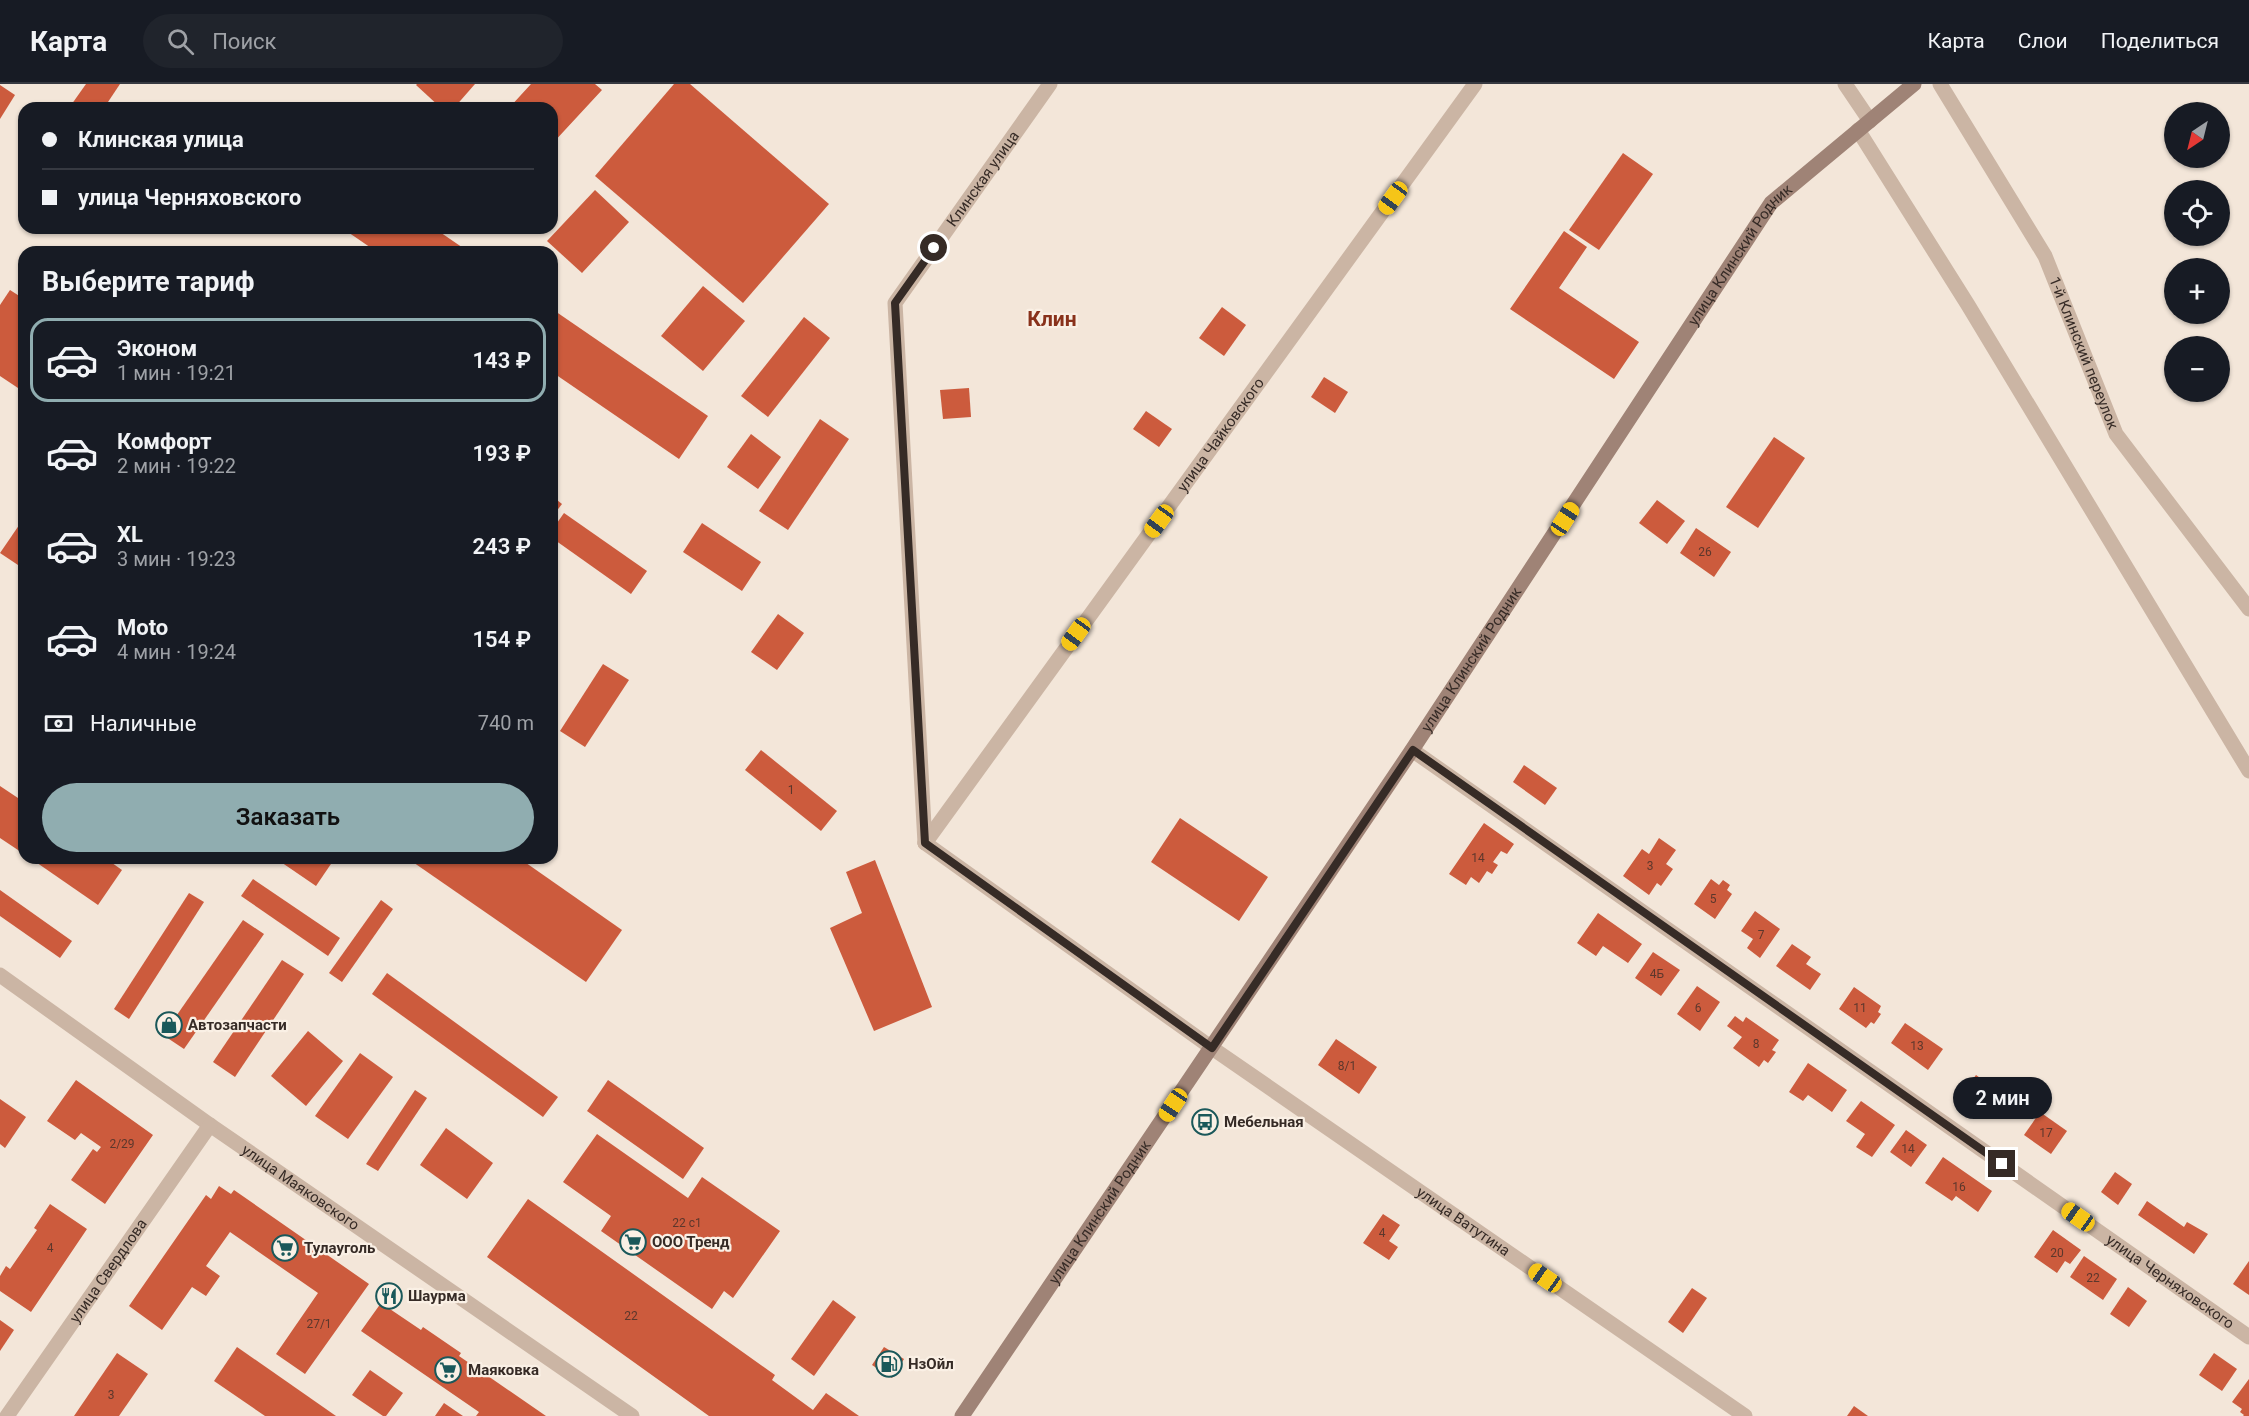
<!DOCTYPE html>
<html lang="ru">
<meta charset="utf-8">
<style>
:root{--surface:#171b24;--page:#20242c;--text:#f1f3f6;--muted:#9ea1a6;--line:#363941;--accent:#90adb0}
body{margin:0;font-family:Roboto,sans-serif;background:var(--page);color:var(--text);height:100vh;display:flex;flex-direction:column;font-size:22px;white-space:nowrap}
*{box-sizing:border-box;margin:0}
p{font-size:20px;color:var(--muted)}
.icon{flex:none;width:33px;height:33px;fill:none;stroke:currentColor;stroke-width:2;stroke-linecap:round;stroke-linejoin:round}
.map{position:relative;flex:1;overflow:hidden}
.details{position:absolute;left:18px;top:162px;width:540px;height:618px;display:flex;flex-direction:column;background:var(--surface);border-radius:18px;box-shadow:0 2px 4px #0004}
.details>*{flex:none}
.top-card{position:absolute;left:18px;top:18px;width:540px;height:132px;border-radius:18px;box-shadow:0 2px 4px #0004;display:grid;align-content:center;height:132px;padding:0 24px;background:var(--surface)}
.needle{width:39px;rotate:215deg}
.tools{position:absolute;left:2164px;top:18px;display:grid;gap:12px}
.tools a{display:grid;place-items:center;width:66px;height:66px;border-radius:50%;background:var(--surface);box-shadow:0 2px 4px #0004;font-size:30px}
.end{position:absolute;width:27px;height:27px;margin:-14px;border:8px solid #362b26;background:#fff;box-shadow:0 0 0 3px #fff}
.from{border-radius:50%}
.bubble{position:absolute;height:42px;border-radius:21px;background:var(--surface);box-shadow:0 2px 4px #0004;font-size:20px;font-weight:600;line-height:42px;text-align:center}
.car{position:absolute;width:18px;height:36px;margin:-18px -9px;border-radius:8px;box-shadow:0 0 4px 2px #0007;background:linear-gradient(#f5c518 24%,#345 0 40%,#f5c518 0 76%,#345 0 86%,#f5c518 0)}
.top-card b{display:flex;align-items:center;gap:21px;height:57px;font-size:22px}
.top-card b+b{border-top:2px solid var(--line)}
.top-card i{width:15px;height:15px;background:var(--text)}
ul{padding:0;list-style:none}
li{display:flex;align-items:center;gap:18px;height:84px;margin:0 12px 9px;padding:0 12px;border:3px solid transparent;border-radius:18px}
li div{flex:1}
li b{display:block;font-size:22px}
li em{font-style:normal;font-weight:600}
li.current{border-color:var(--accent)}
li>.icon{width:54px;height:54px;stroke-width:1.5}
h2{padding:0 24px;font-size:27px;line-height:72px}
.pay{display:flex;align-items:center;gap:15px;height:66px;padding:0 24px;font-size:22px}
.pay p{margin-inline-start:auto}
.action{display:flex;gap:12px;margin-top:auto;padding:12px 24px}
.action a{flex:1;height:69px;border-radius:36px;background:var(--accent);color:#111;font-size:24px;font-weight:600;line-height:69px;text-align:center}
header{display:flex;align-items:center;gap:36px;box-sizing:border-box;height:84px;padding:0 30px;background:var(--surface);border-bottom:2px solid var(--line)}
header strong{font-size:28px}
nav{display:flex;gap:33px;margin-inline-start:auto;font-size:21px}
.search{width:420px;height:54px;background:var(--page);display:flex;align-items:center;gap:15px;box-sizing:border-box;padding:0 21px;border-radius:33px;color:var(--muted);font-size:22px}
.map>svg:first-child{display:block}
.building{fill:#cc5b3d}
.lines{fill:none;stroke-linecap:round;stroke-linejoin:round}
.minor{stroke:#cbb5a4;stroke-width:15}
.secondary{stroke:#9f8376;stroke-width:15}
.route{stroke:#362b26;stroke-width:8}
.labels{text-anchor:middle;stroke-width:4.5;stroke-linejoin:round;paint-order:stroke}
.number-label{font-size:12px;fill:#5c372c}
.street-label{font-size:15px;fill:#362b26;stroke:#faf0e5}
.poi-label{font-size:15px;font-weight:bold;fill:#362b26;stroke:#faf0e5;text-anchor:start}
.district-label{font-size:21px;font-weight:bold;fill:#89321b;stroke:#faf0e5}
</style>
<header>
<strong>Карта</strong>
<div class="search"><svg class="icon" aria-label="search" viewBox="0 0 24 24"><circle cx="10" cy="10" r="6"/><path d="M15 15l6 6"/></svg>Поиск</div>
<nav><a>Карта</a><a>Слои</a><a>Поделиться</a></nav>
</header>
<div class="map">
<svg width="2249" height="1332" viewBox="0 0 2249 1332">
<rect width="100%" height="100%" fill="#f3e6d9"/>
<g class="building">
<polygon points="86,0 120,0 104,24 69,24"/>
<polygon points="417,0 475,0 454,24 441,24 416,1"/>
<polygon points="531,0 595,0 602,6 552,60 552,24 509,24"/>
<polygon points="674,0 690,0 829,120 743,219 595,92"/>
<polygon points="0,1 15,11 0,35"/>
<polygon points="1623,69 1653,90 1599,166 1569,146"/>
<polygon points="595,106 629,138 582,189 547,157"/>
<polygon points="342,144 434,144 469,168 377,168"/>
<polygon points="1564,147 1587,163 1559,204 1639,258 1614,295 1510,225"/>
<polygon points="703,202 745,237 703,287 661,252"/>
<polygon points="10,206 24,215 24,308 0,292 0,221"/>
<polygon points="1222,223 1246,241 1224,272 1199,254"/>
<polygon points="552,225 708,332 679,375 552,288"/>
<polygon points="804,233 830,254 768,333 741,312"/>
<polygon points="1324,293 1348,308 1335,329 1311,313"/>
<polygon points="969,304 971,333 943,335 940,306"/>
<polygon points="1146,327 1172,345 1159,363 1133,345"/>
<polygon points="820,335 849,355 788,446 759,427"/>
<polygon points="751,350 781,373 758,405 727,383"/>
<polygon points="1774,353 1805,374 1758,444 1726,423"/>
<polygon points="552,412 562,420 552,433"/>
<polygon points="1657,416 1685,437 1667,460 1639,439"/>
<polygon points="564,429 647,487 631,510 552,454 552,446"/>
<polygon points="24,434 24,485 0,469"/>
<polygon points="702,439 761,478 742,507 683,468"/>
<polygon points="1696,444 1731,468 1714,493 1680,469"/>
<polygon points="778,530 804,549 777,586 751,568"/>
<polygon points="603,580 629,596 585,663 560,647"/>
<polygon points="761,666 837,727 821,747 745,686"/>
<polygon points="1524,681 1557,704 1545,721 1513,698"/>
<polygon points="0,702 24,718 24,770 0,754"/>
<polygon points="1180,734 1268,793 1239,837 1151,778"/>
<polygon points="1484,739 1514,760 1507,770 1501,767 1493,778 1498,781 1492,790 1487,787 1479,799 1471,793 1466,801 1449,790"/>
<polygon points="1659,754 1676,766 1666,780 1673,785 1661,802 1657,799 1649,811 1623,792 1642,765 1649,770"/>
<polygon points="30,774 105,774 122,786 98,821"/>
<polygon points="275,774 335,774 316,802"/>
<polygon points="407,774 519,774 622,846 586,898"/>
<polygon points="875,776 932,923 874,947 830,844 862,829 846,788"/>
<polygon points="253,795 340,854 328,872 241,812"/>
<polygon points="1711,795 1719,801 1723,796 1730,801 1727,806 1732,810 1715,835 1694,820"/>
<polygon points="0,806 72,857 60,874 0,832"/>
<polygon points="189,809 204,818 129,935 114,925"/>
<polygon points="381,816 393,825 342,898 329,889"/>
<polygon points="1755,827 1780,845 1760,874 1747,864 1753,855 1741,847"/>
<polygon points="1598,829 1642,860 1628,879 1603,862 1596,872 1577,859"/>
<polygon points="243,836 264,850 184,965 163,951"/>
<polygon points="1792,860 1811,873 1806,880 1821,890 1810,906 1776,882"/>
<polygon points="1653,868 1680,886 1661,912 1635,894"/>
<polygon points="282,876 304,890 235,993 213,978"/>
<polygon points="387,889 558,1013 543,1033 372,910"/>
<polygon points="1697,902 1720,918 1700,947 1677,930"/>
<polygon points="1854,903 1881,922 1878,928 1881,930 1874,940 1871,938 1866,944 1839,925"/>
<polygon points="1735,932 1743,938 1746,933 1779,956 1772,966 1776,968 1768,979 1764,976 1759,983 1733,964 1742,953 1727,942"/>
<polygon points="1905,939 1943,965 1928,986 1891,959"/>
<polygon points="308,947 343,977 306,1022 271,992"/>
<polygon points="1336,955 1377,983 1359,1010 1318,981"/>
<polygon points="360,969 393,993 348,1055 315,1032"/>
<polygon points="1808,979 1847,1006 1832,1028 1808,1011 1803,1017 1789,1008"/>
<polygon points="1976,991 2011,1016 1999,1032 1964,1007"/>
<polygon points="76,996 153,1051 105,1120 71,1096 93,1065 97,1068 101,1063 81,1049 75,1056 47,1037"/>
<polygon points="608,996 704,1064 683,1095 587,1027"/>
<polygon points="415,1006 427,1014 378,1087 366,1080"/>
<polygon points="0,1015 26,1033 5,1064 0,1060"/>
<polygon points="1861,1017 1895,1041 1872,1073 1856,1063 1865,1050 1846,1037"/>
<polygon points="2040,1028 2067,1047 2051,1070 2024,1051"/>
<polygon points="446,1044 493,1079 467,1115 420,1081"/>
<polygon points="1906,1046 1927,1061 1911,1083 1890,1068"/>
<polygon points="597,1050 688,1114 702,1093 780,1147 733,1214 724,1207 712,1225 601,1147 611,1132 563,1098"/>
<polygon points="1943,1073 1992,1107 1978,1128 1956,1112 1952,1117 1925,1099"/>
<polygon points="2115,1088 2132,1100 2118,1121 2101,1108"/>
<polygon points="219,1102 231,1110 234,1106 369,1200 305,1290 276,1270 318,1209 230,1148 206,1182 220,1192 206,1212 192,1203 162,1246 129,1222 206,1111 211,1115"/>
<polygon points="528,1115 775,1291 772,1296 813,1326 826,1309 859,1332 709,1332 487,1173"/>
<polygon points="2147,1117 2184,1143 2187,1138 2208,1150 2194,1170 2138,1131"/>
<polygon points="50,1120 87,1145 31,1228 0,1207 0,1192 6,1182 10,1185 37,1146 34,1144"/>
<polygon points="1383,1130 1400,1141 1389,1157 1398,1163 1389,1176 1363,1159"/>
<polygon points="2053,1146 2081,1166 2070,1180 2065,1177 2057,1189 2034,1173"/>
<polygon points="2084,1172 2117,1195 2103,1216 2070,1193"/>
<polygon points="2249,1177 2249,1211 2233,1200"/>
<polygon points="2128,1203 2147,1217 2129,1243 2110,1230"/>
<polygon points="1692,1204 1707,1214 1683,1249 1668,1238"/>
<polygon points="833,1216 856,1233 814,1292 791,1275"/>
<polygon points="381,1219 421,1246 423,1243 461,1269 459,1272 546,1332 476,1332 479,1328 361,1247"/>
<polygon points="0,1236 14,1246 0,1267"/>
<polygon points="237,1263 336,1332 265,1332 214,1297"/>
<polygon points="884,1263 904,1275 892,1294 872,1281"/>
<polygon points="117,1269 148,1290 119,1332 74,1332"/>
<polygon points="2214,1269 2237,1285 2222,1307 2199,1291"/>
<polygon points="370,1286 403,1309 386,1332 383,1332 352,1311"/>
<polygon points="2249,1295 2249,1332 2243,1332 2244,1331 2240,1328 2242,1325 2232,1318"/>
<polygon points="444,1319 463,1332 435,1332"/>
<polygon points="1854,1322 1868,1332 1847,1332"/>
</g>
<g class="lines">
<g class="minor">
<polyline points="1845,0 1870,37"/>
<path id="s1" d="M1940,0L2045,172L2116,350L2249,525"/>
<polyline points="1858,46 1968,221 2249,687"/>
<path id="s2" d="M1412,666L2249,1253"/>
<path id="s3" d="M925,759L1212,964L1745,1332"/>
<path id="s4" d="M925,759L1475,0"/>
<path id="s5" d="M925,759L895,219L1050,0"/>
<path id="s6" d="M0,891L210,1041L632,1332"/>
<path id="s7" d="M7,1332L210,1041"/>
</g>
<path class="secondary" id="s8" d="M962,1332L1412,666L1771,119L1914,0"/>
</g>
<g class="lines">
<polyline class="route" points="934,164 895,219 925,759 1212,964 1413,666 2002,1080"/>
</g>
<defs>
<g id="shop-ring" transform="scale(1.35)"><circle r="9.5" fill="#faf0e5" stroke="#1a585a" stroke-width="1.5"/><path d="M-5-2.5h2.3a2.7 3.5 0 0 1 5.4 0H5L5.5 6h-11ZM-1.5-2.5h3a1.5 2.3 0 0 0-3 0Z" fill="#1a585a"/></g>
<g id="bus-ring" transform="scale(1.35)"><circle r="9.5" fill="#faf0e5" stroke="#1a585a" stroke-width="1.5"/><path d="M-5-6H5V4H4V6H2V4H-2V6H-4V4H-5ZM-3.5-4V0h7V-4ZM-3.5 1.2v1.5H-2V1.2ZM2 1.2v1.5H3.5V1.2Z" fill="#1a585a"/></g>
<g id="supermarket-ring" transform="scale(1.35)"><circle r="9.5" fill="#faf0e5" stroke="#1a585a" stroke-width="1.5"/><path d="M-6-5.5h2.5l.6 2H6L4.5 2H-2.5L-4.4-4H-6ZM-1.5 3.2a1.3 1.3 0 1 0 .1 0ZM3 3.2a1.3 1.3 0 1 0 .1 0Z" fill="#1a585a"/></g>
<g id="restaurant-ring" transform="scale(1.35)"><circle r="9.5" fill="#faf0e5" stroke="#1a585a" stroke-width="1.5"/><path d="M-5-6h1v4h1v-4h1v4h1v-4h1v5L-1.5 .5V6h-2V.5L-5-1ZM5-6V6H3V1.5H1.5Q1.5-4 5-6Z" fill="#1a585a"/></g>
<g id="fuel-ring" transform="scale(1.35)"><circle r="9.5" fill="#faf0e5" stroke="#1a585a" stroke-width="1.5"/><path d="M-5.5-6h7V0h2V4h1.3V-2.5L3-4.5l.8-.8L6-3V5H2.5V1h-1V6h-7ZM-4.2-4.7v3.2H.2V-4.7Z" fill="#1a585a"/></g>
</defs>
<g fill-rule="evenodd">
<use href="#shop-ring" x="169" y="941"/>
<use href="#bus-ring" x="1205" y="1038"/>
<use href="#supermarket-ring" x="633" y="1158"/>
<use href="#supermarket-ring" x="285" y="1164"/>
<use href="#restaurant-ring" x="389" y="1212"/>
<use href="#fuel-ring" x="889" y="1280"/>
<use href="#supermarket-ring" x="448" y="1286"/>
</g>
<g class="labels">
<g class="number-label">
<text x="1705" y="472">26</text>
<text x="791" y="710">1</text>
<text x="1478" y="778">14</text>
<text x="1650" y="786">3</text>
<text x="1713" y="819">5</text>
<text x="1761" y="855">7</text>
<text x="1657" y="894">4Б</text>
<text x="1698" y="928">6</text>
<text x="1860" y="928">11</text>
<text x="1756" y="964">8</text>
<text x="1917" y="966">13</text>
<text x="1347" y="986">8/1</text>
<text x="2046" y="1053">17</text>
<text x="122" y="1064">2/29</text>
<text x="1908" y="1069">14</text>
<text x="1959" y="1107">16</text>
<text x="687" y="1143">22 с1</text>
<text x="1382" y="1153">4</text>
<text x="50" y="1168">4</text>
<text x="2057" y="1173">20</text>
<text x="2093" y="1198">22</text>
<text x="631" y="1236">22</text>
<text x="319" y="1244">27/1</text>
<text x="111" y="1315">3</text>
</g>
<g class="street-label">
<text dy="5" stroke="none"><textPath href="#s5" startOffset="693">Клинская улица</textPath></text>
<text dy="5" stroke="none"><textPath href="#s8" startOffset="1398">улица Клинский Родник</textPath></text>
<text dy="5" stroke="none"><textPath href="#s1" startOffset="306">1-й Клинский переулок</textPath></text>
<text dy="5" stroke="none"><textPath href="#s4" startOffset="504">улица Чайковского</textPath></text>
<text dy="5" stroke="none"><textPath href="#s8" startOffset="912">улица Клинский Родник</textPath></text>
<text dy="5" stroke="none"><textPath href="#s6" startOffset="368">улица Маяковского</textPath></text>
<text dy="5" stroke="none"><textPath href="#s8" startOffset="246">улица Клинский Родник</textPath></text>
<text dy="5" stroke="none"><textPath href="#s3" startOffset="658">улица Ватутина</textPath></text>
<text dy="5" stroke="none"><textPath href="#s7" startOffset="177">улица Свердлова</textPath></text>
<text dy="5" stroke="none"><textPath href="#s2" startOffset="926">улица Черняховского</textPath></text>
</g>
<g class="poi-label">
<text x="188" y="946">Автозапчасти</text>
<text x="1224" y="1043">Мебельная</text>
<text x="652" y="1163">ООО Тренд</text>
<text x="304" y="1169">Тулауголь</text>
<text x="408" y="1217">Шаурма</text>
<text x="908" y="1285">НзОйл</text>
<text x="468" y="1291">Маяковка</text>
</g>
<g class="district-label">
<text x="1052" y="242">Клин</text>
</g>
</g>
</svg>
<div class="tools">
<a><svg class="needle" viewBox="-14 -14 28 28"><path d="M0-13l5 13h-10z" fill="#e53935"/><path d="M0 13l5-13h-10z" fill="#9ea1a6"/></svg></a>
<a><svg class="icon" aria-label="locate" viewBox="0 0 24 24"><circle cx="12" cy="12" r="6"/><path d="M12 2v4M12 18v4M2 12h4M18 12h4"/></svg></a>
<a>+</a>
<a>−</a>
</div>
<i class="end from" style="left:934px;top:164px"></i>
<i class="end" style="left:2002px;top:1080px"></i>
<div class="bubble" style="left:1953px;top:993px;width:99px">2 мин</div>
<i class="car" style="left:1393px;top:114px;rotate:216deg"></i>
<i class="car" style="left:1565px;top:435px;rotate:33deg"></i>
<i class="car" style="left:1159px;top:437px;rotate:216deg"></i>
<i class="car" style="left:1076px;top:550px;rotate:216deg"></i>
<i class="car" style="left:1173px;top:1021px;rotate:214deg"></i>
<i class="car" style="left:2078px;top:1133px;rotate:305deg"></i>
<i class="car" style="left:1545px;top:1194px;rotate:305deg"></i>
<div class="top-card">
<b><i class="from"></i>Клинская улица</b>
<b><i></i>улица Черняховского</b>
</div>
<section class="details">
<h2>Выберите тариф</h2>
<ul>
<li class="current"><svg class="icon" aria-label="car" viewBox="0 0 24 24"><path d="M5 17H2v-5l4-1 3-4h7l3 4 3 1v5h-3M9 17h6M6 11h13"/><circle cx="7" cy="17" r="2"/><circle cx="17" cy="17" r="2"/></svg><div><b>Эконом</b><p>1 мин · 19:21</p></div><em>143 ₽</em></li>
<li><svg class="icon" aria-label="car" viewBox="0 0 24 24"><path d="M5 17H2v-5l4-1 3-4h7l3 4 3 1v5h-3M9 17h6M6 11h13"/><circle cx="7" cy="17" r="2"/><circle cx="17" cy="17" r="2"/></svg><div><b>Комфорт</b><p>2 мин · 19:22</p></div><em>193 ₽</em></li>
<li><svg class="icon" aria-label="car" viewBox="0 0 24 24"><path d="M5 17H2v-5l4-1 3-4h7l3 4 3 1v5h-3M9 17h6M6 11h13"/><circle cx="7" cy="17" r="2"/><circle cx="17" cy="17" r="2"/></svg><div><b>XL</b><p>3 мин · 19:23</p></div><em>243 ₽</em></li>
<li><svg class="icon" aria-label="car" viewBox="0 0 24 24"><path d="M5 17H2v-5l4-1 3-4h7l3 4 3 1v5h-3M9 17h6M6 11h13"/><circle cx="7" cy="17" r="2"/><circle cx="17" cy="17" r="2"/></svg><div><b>Moto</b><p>4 мин · 19:24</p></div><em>154 ₽</em></li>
</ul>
<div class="pay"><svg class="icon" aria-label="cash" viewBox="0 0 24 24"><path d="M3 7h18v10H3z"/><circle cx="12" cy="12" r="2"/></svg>Наличные<p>740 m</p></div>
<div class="action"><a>Заказать</a></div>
</section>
</div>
